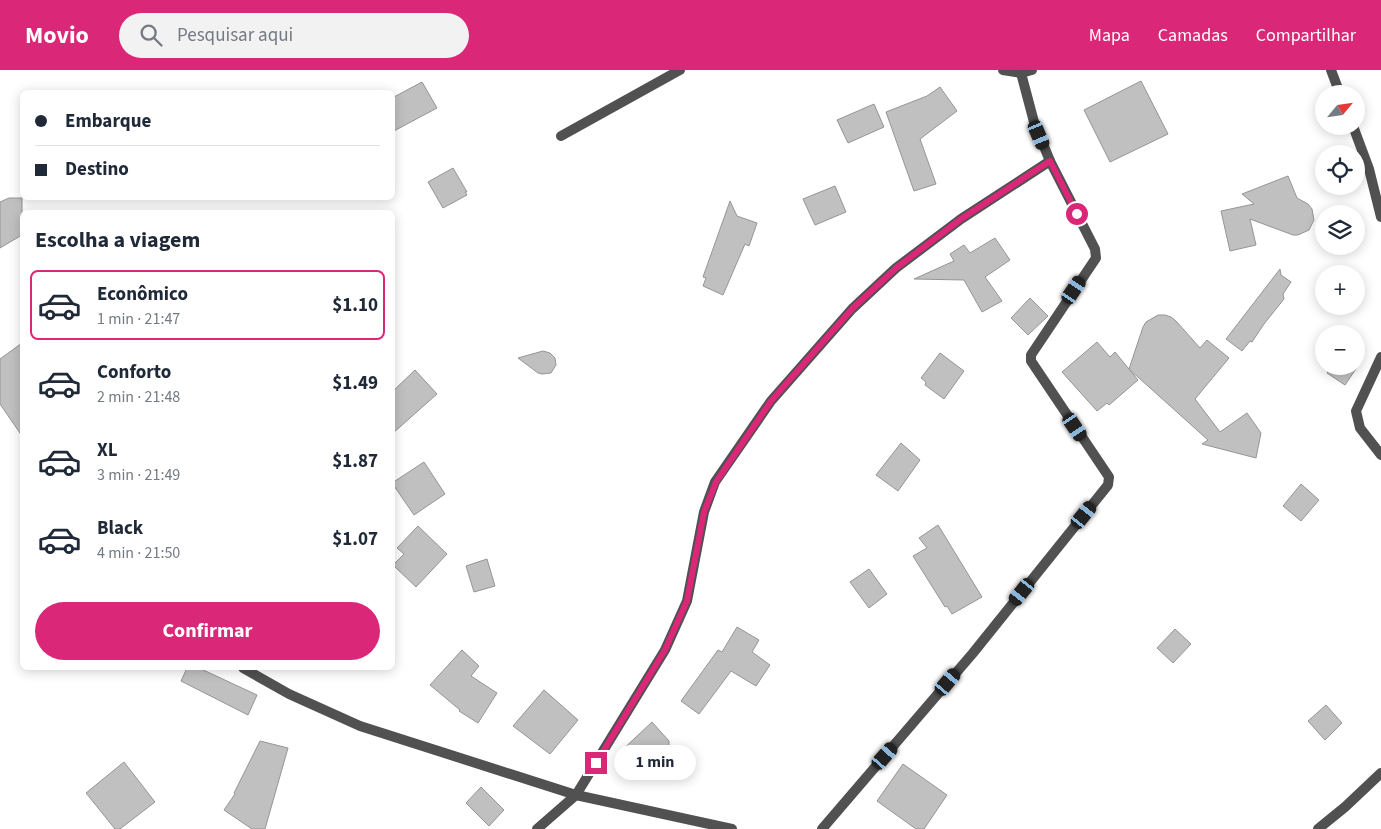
<!DOCTYPE html>
<html lang="pt">
<meta charset="utf-8">
<style>
:root{--surface:#fff;--page:#f2f2f3;--text:#1f2937;--muted:#747a83;--line:#e0e1e3;--accent:#db2777}
body{margin:0;font-family:"Source Sans 3",sans-serif;background:var(--page);color:var(--text);height:100vh;display:flex;flex-direction:column;font-size:19px;white-space:nowrap}
*{box-sizing:border-box;margin:0}
p{font-size:16px;color:var(--muted)}
.icon{flex:none;width:28px;height:28px;fill:none;stroke:currentColor;stroke-width:2;stroke-linecap:round;stroke-linejoin:round}
.map{position:relative;flex:1;overflow:hidden}
.sheet{position:absolute;left:20px;top:140px;width:375px;height:460px;display:flex;flex-direction:column;background:var(--surface);border-radius:8px;box-shadow:0 2px 12px #0003}
.sheet>*{flex:none}
.hud{position:absolute;left:20px;top:20px;width:375px;height:110px;border-radius:8px;box-shadow:0 2px 12px #0003;display:grid;align-content:center;height:110px;padding:0 15px;background:var(--surface)}
.needle{width:32px;rotate:61deg}
.buttons{position:absolute;left:1315px;top:15px;display:grid;gap:10px}
.buttons a{display:grid;place-items:center;width:50px;height:50px;border-radius:50%;background:var(--surface);box-shadow:0 2px 12px #0003;font-size:25px}
.end{position:absolute;width:22px;height:22px;margin:-11px;border:6px solid #db2777;background:#fff;box-shadow:0 0 0 2px #fff}
.from{border-radius:50%}
.bubble{position:absolute;height:35px;border-radius:18px;background:var(--surface);box-shadow:0 2px 12px #0003;font-size:16px;font-weight:700;line-height:35px;text-align:center}
.car{position:absolute;width:15px;height:30px;margin:-15px -8px;border-radius:6px;box-shadow:0 0 4px 1px #0007;background:linear-gradient(#222 24%,#8ab4d8 0 40%,#222 0 76%,#8ab4d8 0 86%,#222 0)}
.hud b{display:flex;align-items:center;gap:18px;height:48px;font-size:19px}
.hud b+b{border-top:1px solid var(--line)}
.hud i{width:12px;height:12px;background:var(--text)}
ul{padding:0;list-style:none}
li{display:flex;align-items:center;gap:15px;height:70px;margin:0 10px 8px;padding:0 5px;border:2px solid transparent;border-radius:8px}
li div{flex:1}
li b{display:block;font-size:19px}
li em{font-style:normal;font-weight:700}
li.on{border-color:var(--accent)}
li>.icon{width:45px;height:45px;stroke-width:1.5}
h2{padding:0 15px;font-size:22px;line-height:60px}
.cta{display:flex;gap:10px;margin-top:auto;padding:10px 15px}
.cta a{flex:1;height:58px;border-radius:30px;background:var(--accent);color:#fff;font-size:20px;font-weight:700;line-height:58px;text-align:center}
header{display:flex;align-items:center;gap:30px;box-sizing:border-box;height:70px;padding:0 25px;background:var(--accent);color:#fff}
header strong{font-size:24px}
nav{display:flex;gap:28px;margin-inline-start:auto;font-size:18px}
.search{width:350px;height:45px;background:var(--page);display:flex;align-items:center;gap:12px;box-sizing:border-box;padding:0 18px;border-radius:28px;color:var(--muted);font-size:19px}
.map>svg:first-child{display:block}
.building{fill:#c0c0c0;stroke:#959595}
.lines{fill:none;stroke-linecap:round;stroke-linejoin:round}
.street{stroke:#515151;stroke-width:10}
.route{stroke:#db2777;stroke-width:6}
</style>
<header>
<strong>Movio</strong>
<div class="search"><svg class="icon" aria-label="search" viewBox="0 0 24 24"><circle cx="10" cy="10" r="6"/><path d="M15 15l6 6"/></svg>Pesquisar aqui</div>
<nav><a>Mapa</a><a>Camadas</a><a>Compartilhar</a></nav>
</header>
<div class="map">
<svg width="1381" height="759" viewBox="0 0 1381 759">
<rect width="100%" height="100%" fill="#fff"/>
<g class="building">
<polygon points="1141,11 1168,64 1110,92 1084,40"/>
<polygon points="422,12 437,38 392,62 392,28"/>
<polygon points="940,17 957,41 920,69 936,114 914,121 886,42 927,26"/>
<polygon points="874,34 884,57 848,73 837,50"/>
<polygon points="453,98 467,122 465,122 467,125 443,138 428,112"/>
<polygon points="1288,106 1297,128 1308,134 1312,139 1314,150 1309,160 1298,165 1293,165 1250,149 1256,175 1230,181 1221,141 1254,134 1242,124"/>
<polygon points="835,116 846,142 815,155 803,129"/>
<polygon points="9,128 22,128 22,165 0,178 0,132"/>
<polygon points="730,131 737,146 757,153 749,176 745,174 723,225 703,216 706,208 703,207"/>
<polygon points="995,168 1010,190 985,207 1002,231 982,242 964,210 914,209 954,191 950,184 964,175 970,183"/>
<polygon points="1280,199 1281,205 1291,212 1283,224 1284,229 1264,254 1252,272 1250,271 1242,281 1226,269"/>
<polygon points="1030,228 1048,246 1028,265 1011,248"/>
<polygon points="1158,245 1165,245 1171,247 1176,251 1200,278 1207,270 1229,288 1195,329 1220,362 1247,343 1261,363 1256,388 1202,374 1208,370 1129,299 1143,257 1146,252"/>
<polygon points="1097,272 1110,287 1115,282 1138,310 1109,335 1107,333 1097,341 1062,302"/>
<polygon points="22,273 22,366 0,334 0,289"/>
<polygon points="543,281 550,283 555,288 556,295 551,303 542,304 538,303 518,288"/>
<polygon points="940,283 964,301 944,329 925,315 926,312 921,308"/>
<polygon points="1356,286 1362,290 1345,315 1327,303 1331,296 1356,296"/>
<polygon points="415,300 437,324 392,364 392,322"/>
<polygon points="901,373 920,390 898,421 876,405"/>
<polygon points="424,392 445,424 414,445 392,413"/>
<polygon points="1301,414 1319,430 1301,451 1283,436"/>
<polygon points="938,455 982,527 952,544 947,536 945,537 913,486 927,478 919,468"/>
<polygon points="418,456 447,484 416,517 393,495 404,484 397,478"/>
<polygon points="487,489 495,516 474,522 466,496"/>
<polygon points="869,499 887,524 869,538 850,512"/>
<polygon points="737,557 759,570 752,582 770,595 756,616 731,601 699,644 681,631 718,580 722,582"/>
<polygon points="1175,559 1191,574 1173,593 1157,578"/>
<polygon points="462,580 479,596 471,606 497,623 478,653 459,641 460,640 430,615"/>
<polygon points="187,598 199,598 257,625 248,645 181,611"/>
<polygon points="544,620 578,650 550,684 513,656"/>
<polygon points="1326,635 1342,653 1325,670 1308,651"/>
<polygon points="652,652 669,671 669,679 640,705 620,682"/>
<polygon points="260,671 288,678 265,759 252,759 224,740 235,724 234,723"/>
<polygon points="124,692 155,732 120,759 115,759 86,723"/>
<polygon points="903,694 947,725 924,759 916,759 877,731"/>
<polygon points="481,717 504,740 489,756 466,733"/>
</g>
<g class="lines">
<g class="street">
<polyline points="1003,0 1021,3"/>
<polyline points="1331,0 1340,24"/>
<polyline points="1353,56 1369,99 1381,147"/>
<polyline points="561,66 680,0"/>
<polyline points="1381,287 1356,341 1360,358 1381,385"/>
<polyline points="243,598 289,624 360,656 576,725 732,759"/>
<polyline points="537,759 576,725 665,580 687,531 704,442 715,412 771,331 852,239 896,198 961,149 1050,91 1034,52 1021,3 1032,0"/>
<polyline points="822,759 973,583 1108,415 1109,407 1031,291 1031,285 1096,188 1095,179 1050,91"/>
<polyline points="1318,759 1345,737 1381,703"/>
</g>
</g>
<g class="lines">
<polyline class="route" points="596,693 665,580 687,531 704,442 716,412 771,331 852,239 896,198 961,149 1050,91 1077,144"/>
</g>
</svg>
<div class="buttons">
<a><svg class="needle" viewBox="-14 -14 28 28"><path d="M0-13l5 13h-10z" fill="#e53935"/><path d="M0 13l5-13h-10z" fill="#747a83"/></svg></a>
<a><svg class="icon" aria-label="locate" viewBox="0 0 24 24"><circle cx="12" cy="12" r="6"/><path d="M12 2v4M12 18v4M2 12h4M18 12h4"/></svg></a>
<a><svg class="icon" aria-label="layers" viewBox="0 0 24 24"><path d="M12 4l9 5-9 5-9-5zM3 14l9 5 9-5"/></svg></a>
<a>+</a>
<a>−</a>
</div>
<i class="end from" style="left:1077px;top:144px"></i>
<i class="end" style="left:596px;top:693px"></i>
<div class="bubble" style="left:614px;top:675px;width:82px">1 min</div>
<i class="car" style="left:1039px;top:65px;rotate:157deg"></i>
<i class="car" style="left:1074px;top:220px;rotate:34deg"></i>
<i class="car" style="left:1075px;top:357px;rotate:146deg"></i>
<i class="car" style="left:1084px;top:445px;rotate:39deg"></i>
<i class="car" style="left:1022px;top:522px;rotate:219deg"></i>
<i class="car" style="left:948px;top:612px;rotate:40deg"></i>
<i class="car" style="left:885px;top:686px;rotate:41deg"></i>
<div class="hud">
<b><i class="from"></i>Embarque</b>
<b><i></i>Destino</b>
</div>
<section class="sheet">
<h2>Escolha a viagem</h2>
<ul>
<li class="on"><svg class="icon" aria-label="car" viewBox="0 0 24 24"><path d="M5 17H2v-5l4-1 3-4h7l3 4 3 1v5h-3M9 17h6M6 11h13"/><circle cx="7" cy="17" r="2"/><circle cx="17" cy="17" r="2"/></svg><div><b>Econômico</b><p>1 min · 21:47</p></div><em>$1.10</em></li>
<li><svg class="icon" aria-label="car" viewBox="0 0 24 24"><path d="M5 17H2v-5l4-1 3-4h7l3 4 3 1v5h-3M9 17h6M6 11h13"/><circle cx="7" cy="17" r="2"/><circle cx="17" cy="17" r="2"/></svg><div><b>Conforto</b><p>2 min · 21:48</p></div><em>$1.49</em></li>
<li><svg class="icon" aria-label="car" viewBox="0 0 24 24"><path d="M5 17H2v-5l4-1 3-4h7l3 4 3 1v5h-3M9 17h6M6 11h13"/><circle cx="7" cy="17" r="2"/><circle cx="17" cy="17" r="2"/></svg><div><b>XL</b><p>3 min · 21:49</p></div><em>$1.87</em></li>
<li><svg class="icon" aria-label="car" viewBox="0 0 24 24"><path d="M5 17H2v-5l4-1 3-4h7l3 4 3 1v5h-3M9 17h6M6 11h13"/><circle cx="7" cy="17" r="2"/><circle cx="17" cy="17" r="2"/></svg><div><b>Black</b><p>4 min · 21:50</p></div><em>$1.07</em></li>
</ul>
<div class="cta"><a>Confirmar</a></div>
</section>
</div>
